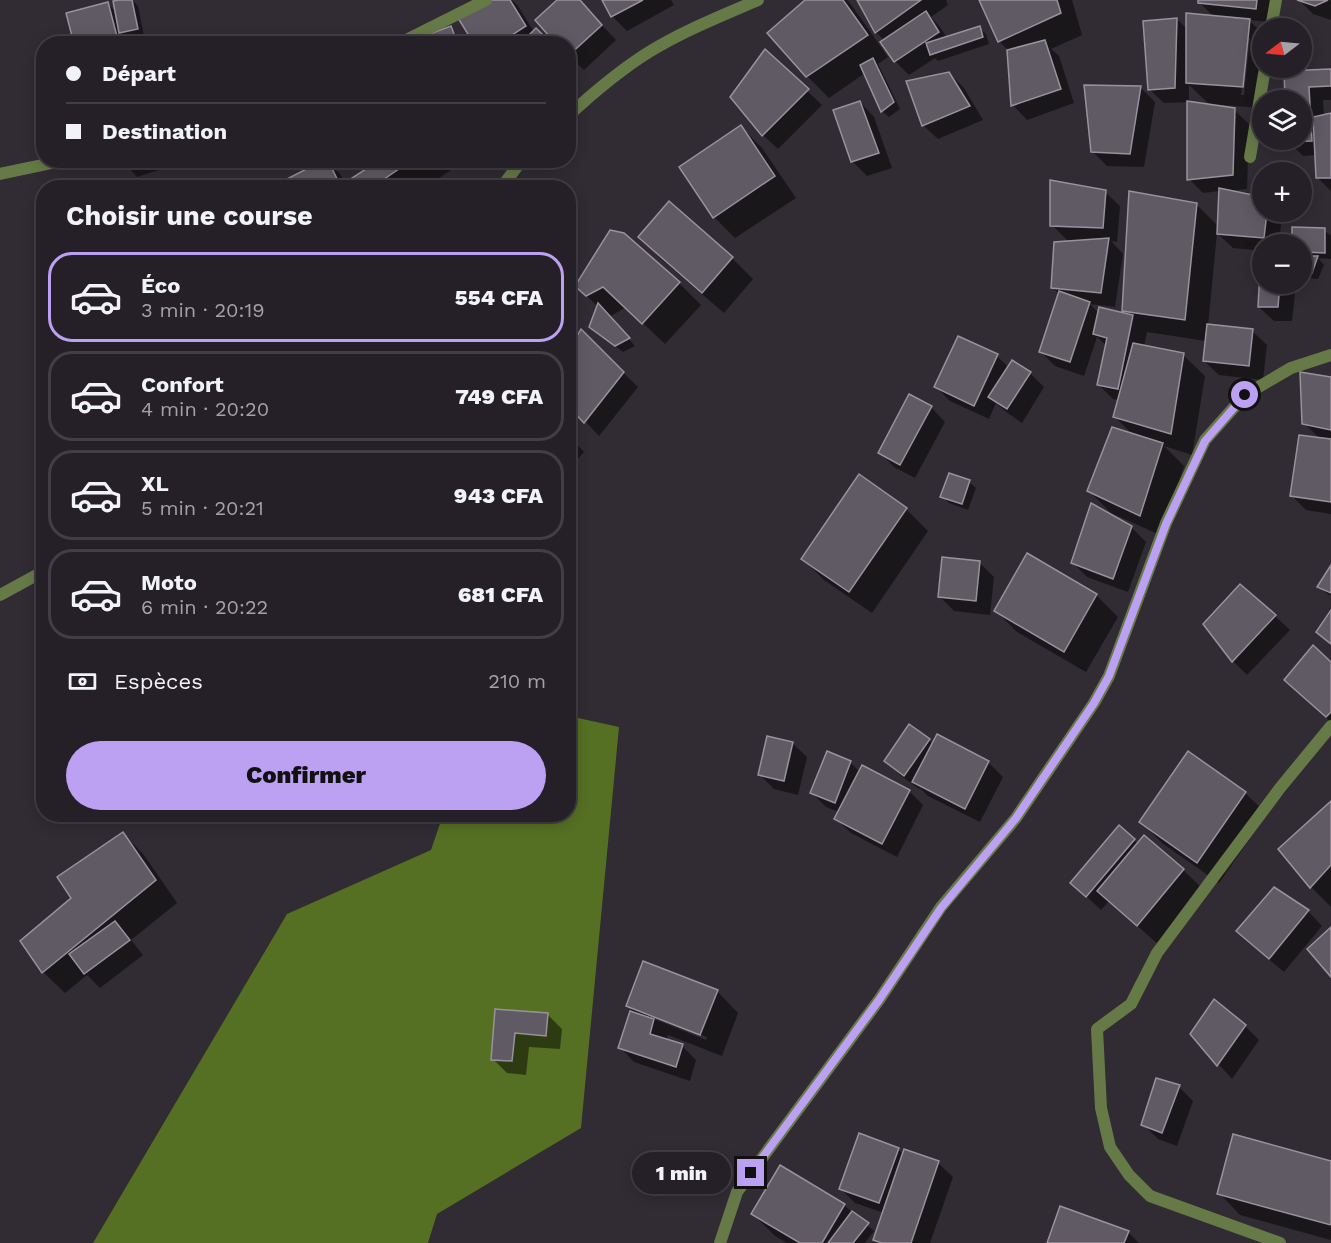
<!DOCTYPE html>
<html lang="fr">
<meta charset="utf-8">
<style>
:root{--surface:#252027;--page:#2d282f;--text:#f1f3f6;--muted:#a3a3a7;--line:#423e44;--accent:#bca0f2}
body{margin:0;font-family:"Work Sans",sans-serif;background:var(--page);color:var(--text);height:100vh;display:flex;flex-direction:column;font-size:22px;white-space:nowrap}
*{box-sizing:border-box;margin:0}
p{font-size:20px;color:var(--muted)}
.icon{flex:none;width:33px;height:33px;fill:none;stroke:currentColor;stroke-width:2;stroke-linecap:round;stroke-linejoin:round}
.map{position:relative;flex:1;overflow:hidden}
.panel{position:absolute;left:36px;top:180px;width:540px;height:642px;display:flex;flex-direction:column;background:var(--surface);border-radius:24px;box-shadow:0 3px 15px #0003,0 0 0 2px var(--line)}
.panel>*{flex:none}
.guide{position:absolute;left:36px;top:36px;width:540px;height:132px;border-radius:24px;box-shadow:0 3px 15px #0003,0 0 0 2px var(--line);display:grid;align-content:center;height:132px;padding:0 30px;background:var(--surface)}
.needle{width:39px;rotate:254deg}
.buttons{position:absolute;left:1252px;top:18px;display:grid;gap:12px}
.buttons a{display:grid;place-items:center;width:60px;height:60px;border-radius:50%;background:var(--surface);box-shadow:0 3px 15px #0003,0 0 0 2px var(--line);font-size:30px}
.end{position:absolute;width:27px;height:27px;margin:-14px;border:8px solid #bca0f2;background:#111;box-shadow:0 0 0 3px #111}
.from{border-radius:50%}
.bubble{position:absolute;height:42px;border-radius:21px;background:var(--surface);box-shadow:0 3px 15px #0003,0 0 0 2px var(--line);font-size:20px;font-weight:800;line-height:42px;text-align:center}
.guide b{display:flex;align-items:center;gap:21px;height:57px;font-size:22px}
.guide b+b{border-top:2px solid var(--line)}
.guide i{width:15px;height:15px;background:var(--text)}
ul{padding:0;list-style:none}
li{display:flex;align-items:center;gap:18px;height:90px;margin:0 12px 9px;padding:0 18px;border:3px solid var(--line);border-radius:24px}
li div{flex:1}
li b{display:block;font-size:22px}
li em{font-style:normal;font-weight:800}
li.active{border-color:var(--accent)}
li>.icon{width:54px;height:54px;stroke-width:1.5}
h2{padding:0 30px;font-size:27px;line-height:72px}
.pay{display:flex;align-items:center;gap:15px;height:66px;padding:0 30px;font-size:22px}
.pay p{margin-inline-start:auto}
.cta{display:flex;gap:12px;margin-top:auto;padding:12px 30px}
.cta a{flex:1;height:69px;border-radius:36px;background:var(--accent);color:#111;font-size:24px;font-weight:800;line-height:69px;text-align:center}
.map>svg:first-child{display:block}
.forest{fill:#557023}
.shadow{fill:#0007;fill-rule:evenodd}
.building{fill:#605a64;stroke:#99929d;stroke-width:1.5}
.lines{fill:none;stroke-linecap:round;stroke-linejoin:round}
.minor{stroke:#667a48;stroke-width:12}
.tertiary{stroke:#667a48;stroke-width:12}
.route{stroke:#bca0f2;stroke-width:8}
</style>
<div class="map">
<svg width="1331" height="1243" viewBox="0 0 1331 1243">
<rect width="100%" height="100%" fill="#312b34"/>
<polygon class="forest" points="569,716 619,727 581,1128 437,1214 428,1243 93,1243 287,914 431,850 443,815 568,814"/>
<g class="shadow">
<polygon points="128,0 132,0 138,6 144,36 128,39 129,44 75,44 108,4 117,13"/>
<polygon points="490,0 512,0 518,6 534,32 550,44 476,44"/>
<polygon points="559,0 578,0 616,40 584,70 568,55 568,44"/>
<polygon points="604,0 671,0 674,5 627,31 612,16"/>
<polygon points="807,0 847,0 850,3 888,57 878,64 900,109 889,117 882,111 865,73 829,98 807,76 770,33"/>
<polygon points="859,0 946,0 948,5 931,17 940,27 947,38 979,28 986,34 989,44 938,61 935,58 909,75 895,61 885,41 876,32"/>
<polygon points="981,0 1072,0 1082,35 1051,49 1059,56 1074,103 1027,120 1013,105 1008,50 999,41"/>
<path d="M1200,0H1272L1270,22L1249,20L1263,34V108L1219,105V107L1234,110L1249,124L1247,189L1229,191L1263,198V212H1280L1282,214L1279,244H1263V251L1233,248L1217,233L1208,326L1252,331L1267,345L1263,380L1219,375L1204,361L1206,341L1147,332L1144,347L1183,355L1205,376L1192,455L1164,446L1184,466L1162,536L1111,513L1089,491L1134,436L1114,416L1119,400L1113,399L1099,385L1107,346L1097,337L1084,376L1055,366L1040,351L1059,294L1053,288L1069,242L1052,225L1105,192L1120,206L1117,242L1111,241L1123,254L1115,307L1090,304L1099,313L1129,316L1124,310L1196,204L1219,227L1220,191L1203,193L1189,179L1188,102L1164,103L1149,89L1177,19L1188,30L1214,17L1199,2ZM1247,38H1250L1244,95H1241ZM1189,85L1211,106L1189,102Z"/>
<polygon points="1299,0 1331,0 1331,20 1313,14"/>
<polygon points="450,28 466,44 407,44"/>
<polygon points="765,51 822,105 778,149 763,135"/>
<polygon points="568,62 574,68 568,74"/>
<polygon points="1331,71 1331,100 1323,100 1324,116 1331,114 1331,191 1318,178 1317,155 1303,156 1288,141 1288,140 1302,140 1302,100 1286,100 1285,73"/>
<polygon points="949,73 964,88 983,120 938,139 923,125"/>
<polygon points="1140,87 1155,102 1144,167 1107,166 1092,151"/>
<polygon points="860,102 874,117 892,168 867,176 853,162 835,111"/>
<polygon points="741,127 762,148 796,198 735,238 714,217"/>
<polygon points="122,160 174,160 175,165 137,177"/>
<polygon points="311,160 337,160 337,162 330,164 341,175 347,188 281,188 316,166"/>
<polygon points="362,160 455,160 458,165 425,188 352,188 368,169"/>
<polygon points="1294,229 1324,230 1331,236 1331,259 1318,258 1324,265 1318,279 1302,277 1302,244 1293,244"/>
<polygon points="624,234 679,283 701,305 665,344 626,307 609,317 635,346 623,352 598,333 598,307 577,286"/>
<polygon points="640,237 732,258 753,279 724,313 661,259"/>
<polygon points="1263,254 1263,284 1296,284 1292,321 1274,321 1259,307"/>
<polygon points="581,332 638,387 599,436 585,421"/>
<polygon points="997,356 1009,368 1030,373 1044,387 1022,423 1005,411 996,403 989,419 950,401 936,387"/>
<polygon points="1331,379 1331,514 1306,510 1291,495 1320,439 1304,423"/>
<polygon points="931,407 945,422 915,478 894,467 880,452"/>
<polygon points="568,435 584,452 568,470"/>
<polygon points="969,482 976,488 968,510 949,503 942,496"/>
<polygon points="906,509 928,531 872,613 824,580 803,559"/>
<polygon points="1131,527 1146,542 1128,592 1087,577 1073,563"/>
<polygon points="979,562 994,577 990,615 954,611 939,596"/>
<polygon points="1331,568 1331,596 1326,593 1319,587"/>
<polygon points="1240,586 1275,616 1290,630 1247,675 1233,661"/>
<polygon points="1096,595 1118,617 1086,672 1017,632 996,611"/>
<polygon points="1331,664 1331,722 1300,694"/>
<polygon points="937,736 988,762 1003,777 980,822 928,796 920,788 919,789 900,775 886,761 929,740 933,744"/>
<polygon points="792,743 807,757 798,795 774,789 760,775"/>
<polygon points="850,762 860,772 909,791 923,805 897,857 851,833 836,819 839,812 826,807 812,793"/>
<polygon points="1245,793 1267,814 1219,883 1162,843 1141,822"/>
<polygon points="1331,803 1331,907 1311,887 1281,849"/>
<polygon points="396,814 411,814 409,819"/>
<polygon points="123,833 144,855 177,903 131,940 143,955 100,988 87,975 65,993 43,972 73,899"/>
<polygon points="1144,837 1183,870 1205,891 1160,946 1109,901 1101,910 1072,883 1134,840 1138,844"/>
<polygon points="1308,911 1322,926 1284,972 1252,945 1238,931"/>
<path d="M717,991L738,1013L722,1056L668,1035L666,1041L682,1046L696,1060L690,1081L634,1062L620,1047L637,1015L628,1006ZM652,1015L707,1037L706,1040L652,1018Z"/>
<polygon points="497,1011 547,1014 562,1029 560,1049 529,1047 526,1075 507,1073 493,1059"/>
<polygon points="1245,1026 1259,1040 1232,1079 1192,1034"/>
<polygon points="1179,1087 1193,1101 1177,1146 1158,1139 1143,1124"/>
<polygon points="898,1149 904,1155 938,1163 953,1177 930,1243 878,1243 875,1239 884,1213 855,1203 841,1189"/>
<polygon points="1331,1162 1331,1240 1240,1215 1219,1193"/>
<polygon points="844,1205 874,1231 865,1243 787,1243 775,1236 753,1214"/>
<polygon points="1128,1232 1139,1243 1049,1243"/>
</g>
<g class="building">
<polygon points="119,0 132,0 138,29 119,33 113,1"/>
<polygon points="487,0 510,0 526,26 498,44 474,44 458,18"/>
<polygon points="557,0 580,0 602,25 568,56 568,44 556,44 535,20"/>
<polygon points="602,0 643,0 611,17"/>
<polygon points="805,0 843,0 868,35 806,77 767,33"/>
<polygon points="857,0 921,0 875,33"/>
<polygon points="979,0 1057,0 1061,13 998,42"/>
<polygon points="1198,0 1257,0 1256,9 1198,3"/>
<polygon points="1297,0 1328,0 1315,6"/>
<polygon points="108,2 119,44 74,44 66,13"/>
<polygon points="926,11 939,32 894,62 880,42"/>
<polygon points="1186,13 1250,19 1243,87 1186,83"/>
<polygon points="1177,18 1175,88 1148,90 1143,21"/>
<polygon points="451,26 458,44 403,44"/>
<polygon points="980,26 983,37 930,55 926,43"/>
<polygon points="536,28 552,44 520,44"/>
<polygon points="1045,40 1061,89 1011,106 1007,50"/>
<polygon points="765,49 809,89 762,136 730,97"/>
<polygon points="873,58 894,102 881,112 860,65"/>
<polygon points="1331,69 1331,86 1309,87 1312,141 1287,142 1287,140 1302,140 1302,100 1285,100 1284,71"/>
<polygon points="949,72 970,106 922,126 906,81"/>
<polygon points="1084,85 1141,86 1130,154 1091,152"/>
<polygon points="860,101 879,153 851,162 833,110"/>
<polygon points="1187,101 1235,108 1233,175 1187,180"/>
<polygon points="1331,113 1331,178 1316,178 1313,117"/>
<polygon points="741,125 775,176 713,218 679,167"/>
<polygon points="324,160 328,160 339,183 330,188 279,188 277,184"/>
<polygon points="360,160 412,160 380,182 384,188 350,188 346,182 366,169"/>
<polygon points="1050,180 1106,190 1103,228 1050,226"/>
<polygon points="1219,188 1263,197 1263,212 1267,212 1264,238 1217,234"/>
<polygon points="1129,191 1197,203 1185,320 1122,311"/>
<polygon points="669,201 733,257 702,293 638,237"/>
<polygon points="1292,227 1325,228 1325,253 1302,252 1302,244 1292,244"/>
<polygon points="610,230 624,233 680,282 642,324 603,287 586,296 575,286"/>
<polygon points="1109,238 1101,293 1051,288 1054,242"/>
<polygon points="1261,252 1263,253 1263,284 1280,284 1278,307 1258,307"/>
<polygon points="1302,256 1318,256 1312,273 1302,272"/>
<polygon points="1059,291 1090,302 1070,362 1039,352"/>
<polygon points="598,303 630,338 615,346 589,327"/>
<polygon points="1099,307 1133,315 1118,389 1097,385 1107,338 1093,334"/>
<polygon points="1207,324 1253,329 1249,366 1203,361"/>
<polygon points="581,329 624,372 584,423 568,406 568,352"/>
<polygon points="958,336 998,354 974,406 934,387"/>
<polygon points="1133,343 1184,353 1171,434 1113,417"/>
<polygon points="1012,360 1031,372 1007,409 988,397"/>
<polygon points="1300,372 1331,377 1331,430 1302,424"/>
<polygon points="909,394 932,406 900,465 878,453"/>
<polygon points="1112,427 1163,443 1140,516 1087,491"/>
<polygon points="1299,435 1331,439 1331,502 1290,496"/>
<polygon points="949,473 970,480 962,504 940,497"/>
<polygon points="859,474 907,508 849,592 801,559"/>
<polygon points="1091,503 1132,526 1113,579 1071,563"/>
<polygon points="1027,553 1097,594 1064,652 994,611"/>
<polygon points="942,557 980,561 976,601 938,597"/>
<polygon points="1331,565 1331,593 1317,587"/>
<polygon points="1240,584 1276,615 1232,662 1203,624"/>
<polygon points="1331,610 1331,644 1316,632"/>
<polygon points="1313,645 1331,662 1331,712 1326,717 1284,680"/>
<polygon points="909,724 930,739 904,776 884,761"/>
<polygon points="937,734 989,761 965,809 912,782"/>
<polygon points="767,736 793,742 784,781 758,775"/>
<polygon points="827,751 851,761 835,803 810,793"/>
<polygon points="1188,751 1246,792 1197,863 1139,822"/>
<polygon points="862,765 910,790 882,844 834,819"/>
<polygon points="1331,801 1331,865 1310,888 1278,849"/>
<polygon points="1119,825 1135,839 1086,897 1070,883"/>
<polygon points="123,832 156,880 42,973 20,941 71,898 57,877"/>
<polygon points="1144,835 1184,869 1137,926 1097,891"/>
<polygon points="1274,887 1309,910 1269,959 1236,931"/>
<polygon points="115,921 130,940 84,974 69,954"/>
<polygon points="1331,927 1331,977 1307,949"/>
<polygon points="643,961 718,990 700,1035 626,1006"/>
<polygon points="1214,999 1246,1025 1217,1066 1190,1034"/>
<polygon points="495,1009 548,1013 546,1036 515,1033 512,1061 491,1060"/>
<polygon points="630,1011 654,1019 650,1034 683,1044 676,1067 618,1048"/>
<polygon points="1156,1078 1180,1085 1162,1133 1141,1125"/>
<polygon points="859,1133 899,1148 879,1203 839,1189"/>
<polygon points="1233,1134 1331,1161 1331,1225 1217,1194"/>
<polygon points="904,1149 939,1161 911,1243 882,1243 873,1240"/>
<polygon points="780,1165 845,1204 822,1243 800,1243 751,1214"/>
<polygon points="1060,1206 1129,1231 1124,1243 1047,1243"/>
<polygon points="852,1211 869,1223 853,1243 828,1243"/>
</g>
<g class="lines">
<g class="minor">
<polyline points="1271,28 1276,0"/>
<polyline points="398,44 486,0"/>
<polyline points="1250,157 1265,68"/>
<polyline points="0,174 66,160"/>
<polyline points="720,1243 737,1192 879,1000 941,907 1016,818 1094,703 1109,676 1166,523 1205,440 1245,395 1291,368 1331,355"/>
<polyline points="1280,1243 1150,1196 1129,1175 1110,1147 1101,1108 1097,1029 1131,1004 1157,953 1280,788 1331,726"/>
</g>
<g class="tertiary">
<path d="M568,116C593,93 620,70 649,52C683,31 721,16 758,0"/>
<polyline points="501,188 522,160"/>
<polyline points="0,595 44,571"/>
</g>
</g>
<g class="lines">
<polyline class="route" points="751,1173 879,1000 941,908 1016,818 1094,703 1109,676 1166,524 1205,441 1245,395"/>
</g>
</svg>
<div class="buttons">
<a><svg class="needle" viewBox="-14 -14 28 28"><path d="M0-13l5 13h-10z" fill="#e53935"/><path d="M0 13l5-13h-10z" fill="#a3a3a7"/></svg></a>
<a><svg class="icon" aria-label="layers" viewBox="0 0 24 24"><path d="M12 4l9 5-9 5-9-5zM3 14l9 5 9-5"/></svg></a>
<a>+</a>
<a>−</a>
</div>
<i class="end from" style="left:1245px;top:395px"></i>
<i class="end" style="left:751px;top:1173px"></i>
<div class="bubble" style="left:632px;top:1152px;width:99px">1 min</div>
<div class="guide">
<b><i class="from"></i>Départ</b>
<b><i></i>Destination</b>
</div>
<section class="panel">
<h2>Choisir une course</h2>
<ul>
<li class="active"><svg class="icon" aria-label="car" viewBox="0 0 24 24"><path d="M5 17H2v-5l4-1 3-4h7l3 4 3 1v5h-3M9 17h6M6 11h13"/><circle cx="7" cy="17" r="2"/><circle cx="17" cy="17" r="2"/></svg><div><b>Éco</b><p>3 min · 20:19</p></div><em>554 CFA</em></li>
<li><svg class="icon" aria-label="car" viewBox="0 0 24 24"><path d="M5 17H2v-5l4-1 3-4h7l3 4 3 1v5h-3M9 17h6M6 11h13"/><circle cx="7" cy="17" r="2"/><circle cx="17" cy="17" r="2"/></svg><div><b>Confort</b><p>4 min · 20:20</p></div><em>749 CFA</em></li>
<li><svg class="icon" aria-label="car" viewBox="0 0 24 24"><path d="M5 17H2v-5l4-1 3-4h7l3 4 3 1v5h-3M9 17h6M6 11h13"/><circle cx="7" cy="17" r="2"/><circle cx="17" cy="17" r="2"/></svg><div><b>XL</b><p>5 min · 20:21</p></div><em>943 CFA</em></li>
<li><svg class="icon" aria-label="car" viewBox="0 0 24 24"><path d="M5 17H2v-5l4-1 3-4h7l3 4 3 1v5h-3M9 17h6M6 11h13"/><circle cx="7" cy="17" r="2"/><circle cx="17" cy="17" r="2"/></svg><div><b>Moto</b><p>6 min · 20:22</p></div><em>681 CFA</em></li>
</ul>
<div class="pay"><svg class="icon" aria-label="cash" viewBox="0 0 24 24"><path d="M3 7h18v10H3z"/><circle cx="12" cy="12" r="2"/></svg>Espèces<p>210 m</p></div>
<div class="cta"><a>Confirmer</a></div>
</section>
</div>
